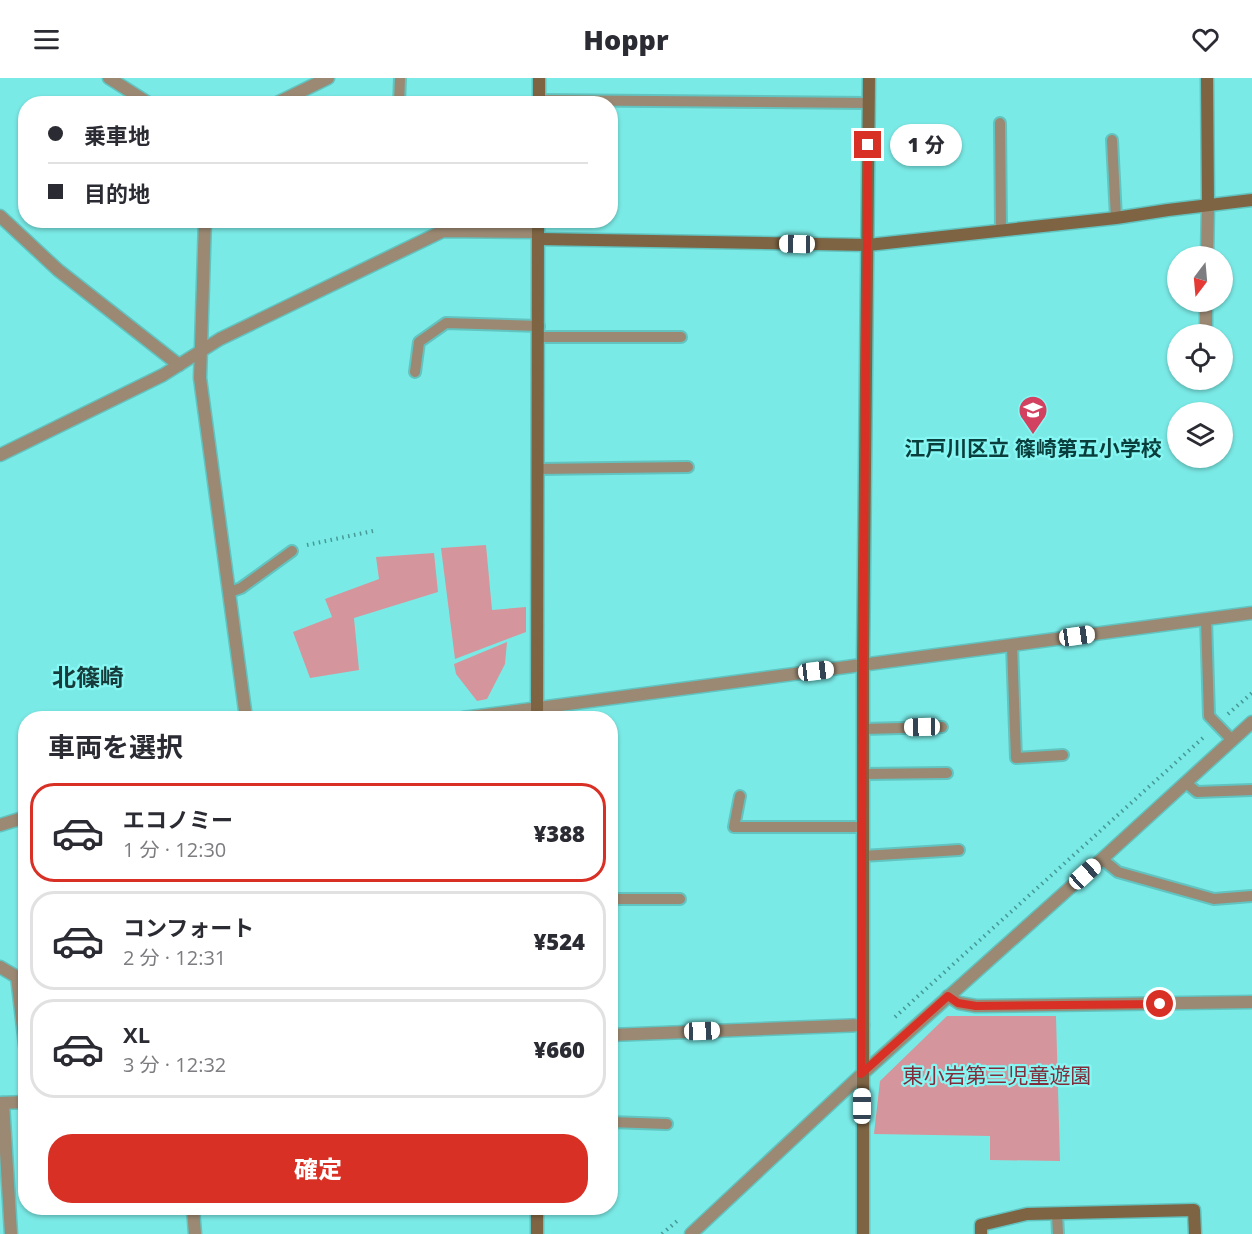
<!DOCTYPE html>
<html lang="ja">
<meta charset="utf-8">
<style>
:root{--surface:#fff;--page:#f2f2f3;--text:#2b2b33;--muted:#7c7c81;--line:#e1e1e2;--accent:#d93025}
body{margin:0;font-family:"Open Sans","Noto Sans JP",sans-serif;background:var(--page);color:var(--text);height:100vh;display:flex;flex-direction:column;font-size:22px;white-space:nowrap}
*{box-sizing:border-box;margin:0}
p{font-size:20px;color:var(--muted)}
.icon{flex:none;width:33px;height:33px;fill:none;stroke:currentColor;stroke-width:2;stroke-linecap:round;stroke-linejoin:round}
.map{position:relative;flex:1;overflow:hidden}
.sheet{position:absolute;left:18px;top:633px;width:600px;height:504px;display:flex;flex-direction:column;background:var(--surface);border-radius:24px;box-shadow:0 2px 4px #0004}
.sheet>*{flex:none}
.hud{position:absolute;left:18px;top:18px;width:600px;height:132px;border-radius:24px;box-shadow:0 2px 4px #0004;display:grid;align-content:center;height:132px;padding:0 30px;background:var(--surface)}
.needle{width:39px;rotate:196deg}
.controls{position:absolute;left:1167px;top:168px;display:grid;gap:12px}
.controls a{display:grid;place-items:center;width:66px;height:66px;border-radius:50%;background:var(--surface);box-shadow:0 2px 4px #0004;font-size:30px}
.end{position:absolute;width:27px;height:27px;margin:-14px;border:8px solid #d93025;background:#fff;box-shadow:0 0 0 3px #fff}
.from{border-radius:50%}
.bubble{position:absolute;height:42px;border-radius:21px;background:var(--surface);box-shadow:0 2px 4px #0004;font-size:20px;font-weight:800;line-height:42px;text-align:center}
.car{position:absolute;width:18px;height:36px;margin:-18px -9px;border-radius:8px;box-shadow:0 0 4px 2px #0007;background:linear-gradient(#fff 24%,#345 0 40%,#fff 0 76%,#345 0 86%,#fff 0)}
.hud b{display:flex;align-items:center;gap:21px;height:57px;font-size:22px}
.hud b+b{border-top:2px solid var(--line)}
.hud i{width:15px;height:15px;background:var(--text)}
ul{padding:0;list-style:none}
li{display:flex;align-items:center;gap:18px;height:99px;margin:0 12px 9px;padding:0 18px;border:3px solid var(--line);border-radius:24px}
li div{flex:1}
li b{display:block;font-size:22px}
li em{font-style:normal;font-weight:800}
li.current{border-color:var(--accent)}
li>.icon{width:54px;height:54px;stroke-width:1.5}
h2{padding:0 30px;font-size:27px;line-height:72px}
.cta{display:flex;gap:12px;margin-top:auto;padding:12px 30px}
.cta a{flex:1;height:69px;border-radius:24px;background:var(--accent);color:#fff;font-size:24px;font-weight:800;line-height:69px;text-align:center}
header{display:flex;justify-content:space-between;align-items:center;height:78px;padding:0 30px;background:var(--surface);font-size:27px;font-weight:800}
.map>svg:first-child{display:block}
.green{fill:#d4969c}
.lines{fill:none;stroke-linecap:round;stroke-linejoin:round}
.lane-casing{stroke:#61c4c1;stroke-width:14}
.street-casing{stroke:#61c4c1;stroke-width:15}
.secondary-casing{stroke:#61c4c1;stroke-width:15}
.path{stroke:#459996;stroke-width:4;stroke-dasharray:1.5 4.5;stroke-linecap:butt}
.lane{stroke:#9b8973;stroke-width:10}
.street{stroke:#9b8973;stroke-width:12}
.secondary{stroke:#7e6443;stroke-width:12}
.route{stroke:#d93025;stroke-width:8}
.labels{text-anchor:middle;stroke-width:4.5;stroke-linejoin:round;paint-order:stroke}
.poi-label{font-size:21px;font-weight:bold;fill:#0a3e3c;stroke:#87f7f3}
.park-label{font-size:21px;fill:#812d3c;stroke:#87f7f3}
.quarter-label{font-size:24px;font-weight:bold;fill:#173b3a;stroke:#87f7f3}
</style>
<header><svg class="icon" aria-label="menu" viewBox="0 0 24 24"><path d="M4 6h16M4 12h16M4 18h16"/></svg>Hoppr<svg class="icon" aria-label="heart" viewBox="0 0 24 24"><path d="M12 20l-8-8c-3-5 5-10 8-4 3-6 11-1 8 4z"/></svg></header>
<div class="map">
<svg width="1252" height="1156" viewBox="0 0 1252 1156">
<rect width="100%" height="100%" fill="#7aeae6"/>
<g class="green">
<polygon points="486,467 492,532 526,529 526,554 455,581 441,470"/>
<polygon points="434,475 438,514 354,540 359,592 310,600 293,554 332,539 325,521 379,501 376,479"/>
<polygon points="507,564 505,586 487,621 477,623 456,596 454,586"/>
<polygon points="947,938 1056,938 1060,1083 990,1082 990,1058 874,1056 880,1003"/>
</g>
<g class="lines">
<g class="lane-casing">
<g id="lane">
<polyline points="539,22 869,25"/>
<polyline points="399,26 400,0"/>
<polyline points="1000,45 1001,153"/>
<polyline points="1112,62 1116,140"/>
<polyline points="539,259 681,259"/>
<polyline points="415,294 419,264 446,245 539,248"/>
<polyline points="537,391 688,389"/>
<polyline points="230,514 241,510 292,473"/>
<polyline points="1206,541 1209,638 1232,662"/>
<polyline points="1012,567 1016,680 1063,677"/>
<polyline points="863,651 942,649"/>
<polyline points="863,696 947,695"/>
<polyline points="1186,705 1197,714 1252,712"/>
<polyline points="740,718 734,749 863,749"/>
<polyline points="863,778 959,772"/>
<polyline points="1102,781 1118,794 1214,821 1252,818"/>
<polyline points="610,821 680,821"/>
<polyline points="610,1044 667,1046"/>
<polyline points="1057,1136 1058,1156"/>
</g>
</g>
<g class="street-casing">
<g id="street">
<polyline points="109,0 150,26"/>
<polyline points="275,26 328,0"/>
<polyline points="0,138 58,192 179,287"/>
<polyline points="205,142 200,300 246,640"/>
<polyline points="1207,178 1208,127"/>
<polyline points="1206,251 1206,224"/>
<polyline points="0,377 163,297 220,261 443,153 538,154"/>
<polyline points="463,640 1252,535"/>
<polyline points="0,747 26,739"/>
<polyline points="0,889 17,899 26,975"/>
<polyline points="948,918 959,925 976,928 1252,924"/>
<polyline points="610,957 863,947"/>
<polyline points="0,1025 26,1024"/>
<polyline points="3,1025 11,1156"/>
<polyline points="193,1130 195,1156"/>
<polyline points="691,1156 861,997 1102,781 1252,644"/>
</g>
</g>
<g class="secondary-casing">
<g id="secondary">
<polyline points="539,0 539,26"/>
<polyline points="1207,0 1208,127"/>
<polyline points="539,161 868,167 1116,140 1168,132 1252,122"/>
<polyline points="537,640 538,142"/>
<polyline points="537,1156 537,1130"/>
<polyline points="863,1156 863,587 869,0"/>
<polyline points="981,1156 981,1147 1027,1136 1194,1132 1195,1156"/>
</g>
</g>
<g class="path">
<polyline points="307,467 373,453"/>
<polyline points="1228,636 1252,615"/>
<polyline points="895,939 1205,658"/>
<polyline points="662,1156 677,1143"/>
</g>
<use href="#lane" class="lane"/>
<use href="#street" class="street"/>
<use href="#secondary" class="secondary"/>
</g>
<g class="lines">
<polyline class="route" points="868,67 863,564 861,996 948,918 958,925 976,928 1160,926"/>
</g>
<defs>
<g id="school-pin" transform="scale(1.5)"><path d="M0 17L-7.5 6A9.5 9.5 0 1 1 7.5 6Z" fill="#d24260" stroke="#87f7f3"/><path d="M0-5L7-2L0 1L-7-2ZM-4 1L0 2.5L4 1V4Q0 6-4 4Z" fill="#fff"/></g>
</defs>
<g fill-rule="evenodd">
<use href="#school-pin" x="1033" y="332"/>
</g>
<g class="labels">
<g class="poi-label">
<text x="1033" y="378">江戸川区立 篠崎第五小学校</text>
</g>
<g class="park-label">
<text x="997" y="1005">東小岩第三児童遊園</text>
</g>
<g class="quarter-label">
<text x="88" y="608">北篠崎</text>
</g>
</g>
</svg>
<div class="controls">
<a><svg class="needle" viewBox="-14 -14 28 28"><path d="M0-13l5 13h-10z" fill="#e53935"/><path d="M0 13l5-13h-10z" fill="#7c7c81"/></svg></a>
<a><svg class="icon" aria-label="locate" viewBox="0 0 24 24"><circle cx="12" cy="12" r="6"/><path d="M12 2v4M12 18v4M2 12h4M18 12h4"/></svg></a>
<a><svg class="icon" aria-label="layers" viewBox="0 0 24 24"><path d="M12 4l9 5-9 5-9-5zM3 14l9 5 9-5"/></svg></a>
</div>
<i class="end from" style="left:1160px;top:926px"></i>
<i class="end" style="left:868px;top:67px"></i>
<div class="bubble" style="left:890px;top:46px;width:72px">1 分</div>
<i class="car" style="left:797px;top:166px;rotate:271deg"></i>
<i class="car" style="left:1077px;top:558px;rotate:82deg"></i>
<i class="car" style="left:816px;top:593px;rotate:83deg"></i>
<i class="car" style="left:922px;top:649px;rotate:269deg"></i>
<i class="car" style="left:1085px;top:796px;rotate:48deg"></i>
<i class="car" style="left:702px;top:953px;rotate:88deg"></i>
<i class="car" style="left:862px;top:1028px;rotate:0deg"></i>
<div class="hud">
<b><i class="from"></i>乗車地</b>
<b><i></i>目的地</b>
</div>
<section class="sheet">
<h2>車両を選択</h2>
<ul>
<li class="current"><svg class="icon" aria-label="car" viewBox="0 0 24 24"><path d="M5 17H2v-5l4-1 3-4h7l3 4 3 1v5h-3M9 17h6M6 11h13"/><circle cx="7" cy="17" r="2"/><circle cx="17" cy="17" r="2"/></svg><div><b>エコノミー</b><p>1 分 · 12:30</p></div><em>¥388</em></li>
<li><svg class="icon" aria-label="car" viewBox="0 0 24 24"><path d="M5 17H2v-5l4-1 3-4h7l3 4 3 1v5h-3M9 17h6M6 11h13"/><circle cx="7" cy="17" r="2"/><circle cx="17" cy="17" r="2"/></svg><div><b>コンフォート</b><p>2 分 · 12:31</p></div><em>¥524</em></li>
<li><svg class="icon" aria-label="car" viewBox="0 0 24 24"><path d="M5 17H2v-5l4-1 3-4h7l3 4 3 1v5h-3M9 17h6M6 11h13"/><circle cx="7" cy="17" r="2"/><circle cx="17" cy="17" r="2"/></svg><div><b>XL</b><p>3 分 · 12:32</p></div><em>¥660</em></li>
</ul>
<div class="cta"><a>確定</a></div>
</section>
</div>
